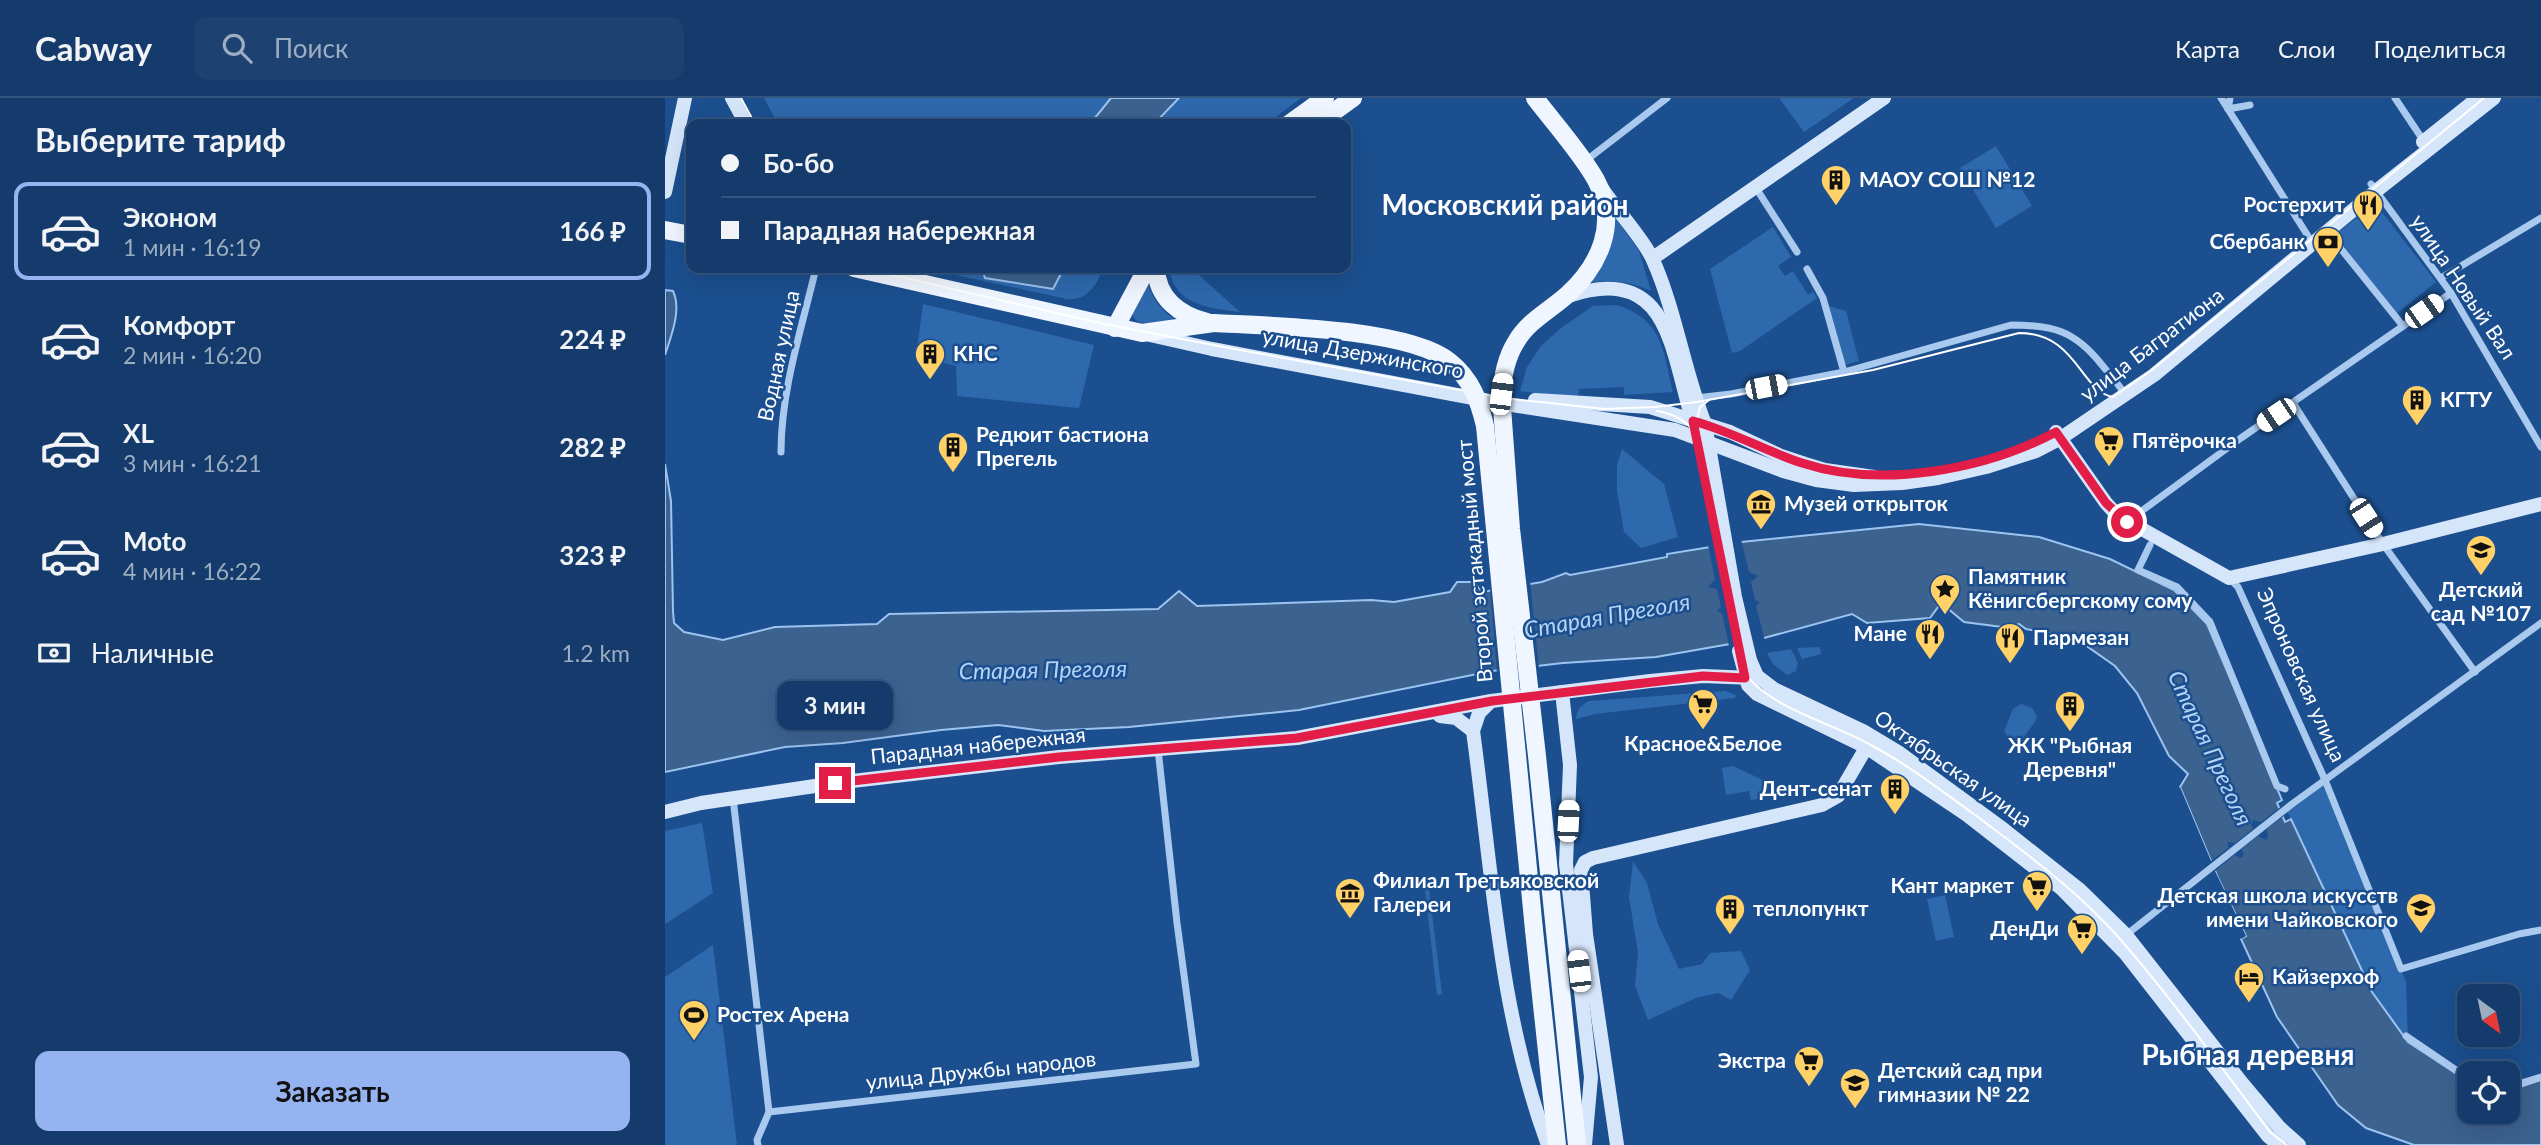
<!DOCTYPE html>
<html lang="ru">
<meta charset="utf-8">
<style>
:root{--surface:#143b6b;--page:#1d4271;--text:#f1f3f6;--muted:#9dadc1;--line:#33557e;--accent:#95b2f1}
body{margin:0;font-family:Lato,sans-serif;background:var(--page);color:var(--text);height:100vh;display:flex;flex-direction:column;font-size:26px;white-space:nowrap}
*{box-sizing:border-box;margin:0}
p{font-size:23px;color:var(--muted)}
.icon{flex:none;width:38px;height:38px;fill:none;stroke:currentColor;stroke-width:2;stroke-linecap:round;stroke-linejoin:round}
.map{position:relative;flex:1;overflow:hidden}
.panel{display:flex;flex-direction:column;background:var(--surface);width:665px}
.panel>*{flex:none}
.top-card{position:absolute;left:21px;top:21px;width:665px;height:154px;border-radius:14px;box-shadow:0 7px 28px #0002,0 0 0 2px var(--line);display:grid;align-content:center;height:154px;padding:0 35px;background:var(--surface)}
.needle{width:46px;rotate:147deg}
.controls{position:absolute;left:1792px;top:886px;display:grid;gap:14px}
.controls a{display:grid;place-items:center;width:63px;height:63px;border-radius:14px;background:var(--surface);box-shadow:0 7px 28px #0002,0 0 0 2px var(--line);font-size:35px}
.end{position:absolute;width:32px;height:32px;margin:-16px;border:9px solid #e11d48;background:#fff;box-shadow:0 0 0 4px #fff}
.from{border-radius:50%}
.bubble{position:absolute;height:49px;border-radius:14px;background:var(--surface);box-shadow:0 7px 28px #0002,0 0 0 2px var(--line);font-size:23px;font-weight:700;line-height:49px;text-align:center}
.car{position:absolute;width:21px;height:42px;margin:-21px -10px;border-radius:9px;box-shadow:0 0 5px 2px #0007;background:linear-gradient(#fff 24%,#345 0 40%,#fff 0 76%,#345 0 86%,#fff 0)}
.top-card b{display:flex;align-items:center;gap:24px;height:66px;font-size:26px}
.top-card b+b{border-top:2px solid var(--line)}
.top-card i{width:18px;height:18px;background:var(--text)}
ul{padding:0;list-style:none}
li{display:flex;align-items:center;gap:21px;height:98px;margin:0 14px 10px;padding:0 21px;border:4px solid transparent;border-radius:14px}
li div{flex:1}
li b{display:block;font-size:26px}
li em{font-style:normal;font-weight:700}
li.on{border-color:var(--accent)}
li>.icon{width:63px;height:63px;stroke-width:1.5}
h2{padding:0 35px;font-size:32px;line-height:84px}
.pay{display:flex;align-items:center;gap:18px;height:77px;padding:0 35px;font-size:26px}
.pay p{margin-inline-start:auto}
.button{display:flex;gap:14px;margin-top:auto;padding:14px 35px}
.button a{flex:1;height:80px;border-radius:14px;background:var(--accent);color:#111;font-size:28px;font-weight:700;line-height:80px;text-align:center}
header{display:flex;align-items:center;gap:42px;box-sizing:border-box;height:98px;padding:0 35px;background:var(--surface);border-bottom:2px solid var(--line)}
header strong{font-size:33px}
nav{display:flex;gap:38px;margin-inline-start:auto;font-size:24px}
.search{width:490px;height:63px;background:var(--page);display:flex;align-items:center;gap:18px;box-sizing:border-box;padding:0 24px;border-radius:14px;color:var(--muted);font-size:26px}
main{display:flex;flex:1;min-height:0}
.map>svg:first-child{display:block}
.green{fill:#2e69ad}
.water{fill:#3c6290;stroke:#9cc4f0;stroke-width:2}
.pier{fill:#1b4f8f}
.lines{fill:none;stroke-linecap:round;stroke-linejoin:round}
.street{stroke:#a9c9ee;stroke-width:7}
.secondary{stroke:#d6e6fa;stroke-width:14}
.primary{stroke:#f0f6ff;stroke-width:18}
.tram{stroke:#fff;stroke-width:2}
.primary-bridge{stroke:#f0f6ff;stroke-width:18}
.route{stroke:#e11d48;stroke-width:9}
.labels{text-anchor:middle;stroke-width:5;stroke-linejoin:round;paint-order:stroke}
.poi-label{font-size:21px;font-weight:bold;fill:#fff;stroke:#1b4f8f;text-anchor:start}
.street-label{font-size:21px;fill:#fff;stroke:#1b4f8f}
.water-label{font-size:23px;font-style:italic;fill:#b5d3f5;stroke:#1b4f8f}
.district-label{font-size:28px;font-weight:bold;fill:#fff;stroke:#1b4f8f}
</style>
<header>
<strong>Cabway</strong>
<div class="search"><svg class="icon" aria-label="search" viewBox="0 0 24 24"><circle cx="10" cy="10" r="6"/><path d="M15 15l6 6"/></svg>Поиск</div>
<nav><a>Карта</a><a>Слои</a><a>Поделиться</a></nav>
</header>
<main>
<section class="panel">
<h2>Выберите тариф</h2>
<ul>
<li class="on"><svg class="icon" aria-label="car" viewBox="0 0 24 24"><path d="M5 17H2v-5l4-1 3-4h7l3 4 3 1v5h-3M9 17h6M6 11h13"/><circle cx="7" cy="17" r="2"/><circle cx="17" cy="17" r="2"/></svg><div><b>Эконом</b><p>1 мин · 16:19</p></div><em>166 ₽</em></li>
<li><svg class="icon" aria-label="car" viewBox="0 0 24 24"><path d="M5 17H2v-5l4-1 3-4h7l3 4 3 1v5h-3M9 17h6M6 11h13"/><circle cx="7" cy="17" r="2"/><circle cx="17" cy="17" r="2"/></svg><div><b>Комфорт</b><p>2 мин · 16:20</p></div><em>224 ₽</em></li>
<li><svg class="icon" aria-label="car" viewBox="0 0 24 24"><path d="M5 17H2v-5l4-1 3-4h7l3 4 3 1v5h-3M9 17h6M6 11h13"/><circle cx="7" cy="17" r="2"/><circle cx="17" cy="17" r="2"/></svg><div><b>XL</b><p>3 мин · 16:21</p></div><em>282 ₽</em></li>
<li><svg class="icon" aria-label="car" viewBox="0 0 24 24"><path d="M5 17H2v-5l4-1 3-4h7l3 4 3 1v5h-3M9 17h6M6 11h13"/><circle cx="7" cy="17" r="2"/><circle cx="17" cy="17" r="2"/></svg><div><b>Moto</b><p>4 мин · 16:22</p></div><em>323 ₽</em></li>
</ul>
<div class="pay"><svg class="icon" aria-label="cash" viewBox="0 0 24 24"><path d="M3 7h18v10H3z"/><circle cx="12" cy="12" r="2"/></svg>Наличные<p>1.2 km</p></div>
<div class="button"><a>Заказать</a></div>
</section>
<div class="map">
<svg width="1876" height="1047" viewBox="0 0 1876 1047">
<rect width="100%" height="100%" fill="#1b4f8f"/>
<g class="green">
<polygon points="99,0 636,0 601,26 113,26"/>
<polygon points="1114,0 1189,0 1139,34"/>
<polygon points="1331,48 1367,108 1331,130 1295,70"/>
<polygon points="1710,105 1771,184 1731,216 1670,137"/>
<path d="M948,116L974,153L986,193C965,183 949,182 926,184C943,162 949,145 948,116Z"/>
<polygon points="1108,129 1126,159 1113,168 1120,178 1128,173 1143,197 1148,194 1152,200 1075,253 1067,255 1045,171"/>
<path d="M259,170H439C430,188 424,202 402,201Z"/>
<path d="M504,170H526L575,214C544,210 509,207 504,170Z"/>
<path d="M482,183C488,201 495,212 512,223C502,224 466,232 468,214C468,205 478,192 482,183Z"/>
<polygon points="258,206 429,247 414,310 292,298 291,268 251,258"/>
<path d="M951,207C998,221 998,252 1008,294L959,297V289L914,291L913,297H885L855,293L862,269L876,248L896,230L928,208Z"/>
<polygon points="1163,208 1181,213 1194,263 1180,267"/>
<polygon points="957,351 999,386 1013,439 976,450 959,434 952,393 952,367"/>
<polygon points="1155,549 1156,556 1137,561 1132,550"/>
<polygon points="1126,551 1133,565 1131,573 1122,577 1108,566 1102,555"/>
<path d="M1060,593L1071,597L1070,600L930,616L911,621C912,611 915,608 924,603Z"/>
<polygon points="1356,606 1367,610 1372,618 1370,624 1350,651 1339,633 1348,611"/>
<polygon points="1068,668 1113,689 1114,698 1086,702 1084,693 1061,697 1057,670"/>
<polygon points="1660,682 1741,884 1743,944 1707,894 1621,711"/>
<polygon points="37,725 48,795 0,826 0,733"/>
<polygon points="968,763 982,785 993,826 1014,871 1037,866 1045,855 1076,853 1085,872 1066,902 1053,895 1031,900 983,922 970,888 973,855 964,799"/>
<polygon points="760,791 764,791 777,896 772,897"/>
<polygon points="1280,797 1289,839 1271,843 1262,801"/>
<polygon points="48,847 72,1047 0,1047 0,879"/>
</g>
<g class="water">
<polygon points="446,0 514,0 489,26 425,26"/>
<polygon points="317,170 399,170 388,191 320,180"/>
<path d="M0,192L8,193C17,212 6,238 0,257Z"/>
<polygon points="0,366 6,403 8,513 9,525 19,534 58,542 110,529 212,526 224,516 493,511 514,493 532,508 706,502 729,504 785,494 792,484 809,484 817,494 877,484 901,475 905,477 1002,459 1002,456 1076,444 1254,426 1374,439 1445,461 1509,492 1542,526 1617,702 1612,705 1620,724 1626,721 1707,894 1743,944 1804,984 1804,1013 1843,1013 1843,993 1876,982 1876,1047 1749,1047 1701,1030 1673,1007 1612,919 1576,841 1581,838 1553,780 1515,689 1523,676 1504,658 1472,595 1450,568 1420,547 1399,538 1361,531 1354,526 1345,530 1299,524 1276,505 1265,520 1202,525 1187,516 1099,540 991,559 898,565 827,573 634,612 464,629 379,633 333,627 276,632 178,645 120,649 0,674"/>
</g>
<g class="pier">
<polygon points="1076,441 1084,474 1093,478 1086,484 1090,502 1095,504 1091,508 1100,543 1064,548 1057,515 1052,513 1056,509 1052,491 1043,489 1050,481 1043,447"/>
<polygon points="865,482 874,571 832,576 825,489"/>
<polygon points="1515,689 1546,763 1563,750 1563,744 1570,745 1588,731 1586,727 1588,722 1596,724 1617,708 1620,717 1602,731 1603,739 1601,742 1593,738 1576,751 1579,755 1577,760 1569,757 1550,773 1581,838 1576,841 1574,838 1576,837 1549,781 1512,692"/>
</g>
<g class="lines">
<g class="street">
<polyline points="1556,0 1643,138"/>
<polyline points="1565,0 1563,11 1585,7"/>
<polyline points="1730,0 1760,45"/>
<polyline points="919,64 1002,0"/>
<polyline points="1706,86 1786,195 1876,349"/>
<polyline points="1091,90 1132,154"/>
<polyline points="1672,146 1738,228"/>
<polyline points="1142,171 1158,200 1179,274"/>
<polyline points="1776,180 1876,120"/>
<path d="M1031,300L1066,296L1179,274L1346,227C1389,227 1410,233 1437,267C1445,277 1454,286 1460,297"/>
<polyline points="1628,305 1718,446 1810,574"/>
<path d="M116,354C116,292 137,229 151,170"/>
<polyline points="1463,423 1576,340 1786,195"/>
<polyline points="1485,447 1473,472 1512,489 1545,524 1612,688 1620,691"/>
<polyline points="1564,480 1573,489 1660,682 1736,871 1854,836 1876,832"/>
<polyline points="68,700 104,1014 92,1042 93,1047"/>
<polyline points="1461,837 1627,706 1876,525"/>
<polyline points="1741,938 1804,981"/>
<polyline points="1843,989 1876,979"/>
<polyline points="104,1014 531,966 512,825 493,651"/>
</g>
<g class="secondary">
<polyline points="67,0 81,26"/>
<polyline points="1758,44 1813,0"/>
<path d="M938,92C951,111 980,143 988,162C1011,214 1019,273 1040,326L1070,499L1085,562L1092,578L1109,591L1198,633L1233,654L1338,731L1415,792L1461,837L1577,985L1614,1029L1634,1047"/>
<polyline points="0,94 20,0"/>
<polyline points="988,160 1219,0"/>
<path d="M903,198C1000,166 1005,243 1025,314"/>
<polyline points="485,237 547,251 840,306 1010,332 1118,373 1151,382 1189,387 1237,385 1273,380 1321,369 1371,353 1396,340 1489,277 1711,93 1829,0"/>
<polyline points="870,302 985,309 1065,334 1116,358 1140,366 1160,372 1209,379"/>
<polyline points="1391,334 1441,405 1452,417 1564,480 1718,446 1876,406"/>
<polyline points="1074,553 1083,587 1092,596 1201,649 1302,717 1397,791 1460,855 1603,1038 1614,1047"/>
<polyline points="897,594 905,667 901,766 926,979 920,1047"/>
<path d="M825,604L814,615L808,633C827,772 834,915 883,1047"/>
<polyline points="775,618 791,620 808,633"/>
<polyline points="0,714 36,705 170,685 394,659 632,640 826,603 985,583 1038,578 1088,580"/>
<polyline points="952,1047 921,836 916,772 920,764 928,760 1157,707 1173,698 1205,643"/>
</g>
<g class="primary">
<polyline points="624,26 660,0"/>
<polyline points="652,26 688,0"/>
<polyline points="0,132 26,137"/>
<polyline points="189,170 477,235 549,225"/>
<path d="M491,170C492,200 514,217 542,224"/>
<polyline points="450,230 482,170"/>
<path d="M836,296C838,278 841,260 851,244C863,223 884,213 902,197C935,167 954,125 931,82C916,55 889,25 870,0"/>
<polyline points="869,832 892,1047"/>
</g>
<g class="tram">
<polyline points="76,0 90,26"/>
<polyline points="180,170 204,175"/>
<path d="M197,170L439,226L564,250L839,300L940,311L990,309L1032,304L1208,272L1354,235C1412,235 1415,293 1448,299L1487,272L1819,0"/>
<path d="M1044,302L1035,309L1032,322L1060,482L1084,580C1108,610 1170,627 1204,646C1240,665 1273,690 1306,714C1357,752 1413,793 1455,841C1508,902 1556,969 1605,1034L1622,1047"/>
<path d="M992,313C1010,316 1025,324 1034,341"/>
</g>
<g class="primary-bridge">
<path d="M549,225C605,228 744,230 785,264C806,281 814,302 820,328L869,832"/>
<polyline points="836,296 846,431 872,658 912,1047"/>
</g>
</g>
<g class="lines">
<path class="route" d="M170,685L394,659L632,640L827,603L1038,578L1080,580L1028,323C1066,333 1100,353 1137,365C1216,391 1319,372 1391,334L1441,405L1462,424"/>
</g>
<defs>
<g id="building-pin" transform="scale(1.575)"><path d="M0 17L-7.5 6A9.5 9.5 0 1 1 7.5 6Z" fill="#ffd166" stroke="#1b4f8f"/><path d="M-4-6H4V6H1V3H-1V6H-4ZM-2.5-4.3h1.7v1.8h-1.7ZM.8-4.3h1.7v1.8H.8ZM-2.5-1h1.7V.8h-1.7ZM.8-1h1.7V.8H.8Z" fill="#111"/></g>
<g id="restaurant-pin" transform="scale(1.575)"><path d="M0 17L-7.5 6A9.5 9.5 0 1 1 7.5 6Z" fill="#ffd166" stroke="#1b4f8f"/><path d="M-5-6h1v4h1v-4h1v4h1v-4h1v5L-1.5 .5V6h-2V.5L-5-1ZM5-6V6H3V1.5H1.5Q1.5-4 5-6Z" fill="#111"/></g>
<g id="bank-pin" transform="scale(1.575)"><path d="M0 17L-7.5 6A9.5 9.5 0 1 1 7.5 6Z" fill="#ffd166" stroke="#1b4f8f"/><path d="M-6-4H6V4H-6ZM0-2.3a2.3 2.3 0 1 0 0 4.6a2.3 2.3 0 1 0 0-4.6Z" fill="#111"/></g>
<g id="supermarket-pin" transform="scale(1.575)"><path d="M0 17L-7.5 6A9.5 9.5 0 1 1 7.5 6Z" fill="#ffd166" stroke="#1b4f8f"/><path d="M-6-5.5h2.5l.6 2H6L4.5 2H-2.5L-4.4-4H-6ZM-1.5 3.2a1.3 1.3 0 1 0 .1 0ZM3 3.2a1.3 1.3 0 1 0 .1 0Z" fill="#111"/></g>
<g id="museum-pin" transform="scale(1.575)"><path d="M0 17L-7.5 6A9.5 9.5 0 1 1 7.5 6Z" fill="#ffd166" stroke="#1b4f8f"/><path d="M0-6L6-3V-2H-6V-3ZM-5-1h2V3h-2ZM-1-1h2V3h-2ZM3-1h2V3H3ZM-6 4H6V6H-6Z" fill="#111"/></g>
<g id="school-pin" transform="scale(1.575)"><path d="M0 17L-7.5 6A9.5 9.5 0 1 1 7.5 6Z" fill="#ffd166" stroke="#1b4f8f"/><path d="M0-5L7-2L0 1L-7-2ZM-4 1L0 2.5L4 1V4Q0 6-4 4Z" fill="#111"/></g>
<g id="sight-pin" transform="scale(1.575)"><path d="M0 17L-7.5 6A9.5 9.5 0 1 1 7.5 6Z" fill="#ffd166" stroke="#1b4f8f"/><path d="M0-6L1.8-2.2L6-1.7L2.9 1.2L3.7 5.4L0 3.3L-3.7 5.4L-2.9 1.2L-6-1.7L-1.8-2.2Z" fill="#111"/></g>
<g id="hotel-pin" transform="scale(1.575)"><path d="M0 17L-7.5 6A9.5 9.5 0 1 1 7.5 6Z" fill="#ffd166" stroke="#1b4f8f"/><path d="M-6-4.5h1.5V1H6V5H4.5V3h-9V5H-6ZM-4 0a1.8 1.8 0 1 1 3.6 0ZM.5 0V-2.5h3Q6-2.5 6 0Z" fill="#111"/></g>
<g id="stadium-pin" transform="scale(1.575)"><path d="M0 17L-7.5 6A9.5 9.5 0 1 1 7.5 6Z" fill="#ffd166" stroke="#1b4f8f"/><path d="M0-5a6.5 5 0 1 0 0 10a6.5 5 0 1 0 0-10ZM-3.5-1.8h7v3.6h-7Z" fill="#111"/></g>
</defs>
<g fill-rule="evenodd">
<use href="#building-pin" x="1171" y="82"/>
<use href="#restaurant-pin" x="1703" y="107"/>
<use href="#bank-pin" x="1663" y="144"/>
<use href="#building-pin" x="265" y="256"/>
<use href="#building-pin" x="1752" y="302"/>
<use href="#supermarket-pin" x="1444" y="343"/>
<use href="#building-pin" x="288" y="349"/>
<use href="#museum-pin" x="1096" y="406"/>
<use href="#school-pin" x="1816" y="452"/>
<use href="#sight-pin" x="1280" y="491"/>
<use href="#restaurant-pin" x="1265" y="536"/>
<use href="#restaurant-pin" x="1345" y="540"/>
<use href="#supermarket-pin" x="1038" y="606"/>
<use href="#building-pin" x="1405" y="608"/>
<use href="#building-pin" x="1230" y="691"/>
<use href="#supermarket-pin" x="1372" y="788"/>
<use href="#museum-pin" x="685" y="795"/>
<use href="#school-pin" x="1756" y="810"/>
<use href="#building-pin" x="1065" y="811"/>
<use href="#supermarket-pin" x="1417" y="831"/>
<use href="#hotel-pin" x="1584" y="879"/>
<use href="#stadium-pin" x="29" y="917"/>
<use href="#supermarket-pin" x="1144" y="963"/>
<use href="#school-pin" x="1190" y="985"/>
</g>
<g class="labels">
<g class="poi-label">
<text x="1194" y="89">МАОУ СОШ №12</text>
<text x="1680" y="114" text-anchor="end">Ростерхит</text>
<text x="1640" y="151" text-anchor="end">Сбербанк</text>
<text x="288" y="263">КНС</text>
<text x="1775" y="309">КГТУ</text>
<text x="311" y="344">Редюит бастиона<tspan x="311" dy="24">Прегель</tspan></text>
<text x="1467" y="350">Пятёрочка</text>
<text x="1119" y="413">Музей открыток</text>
<text x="1303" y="486">Памятник<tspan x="1303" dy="24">Кёнигсбергскому сому</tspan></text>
<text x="1816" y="499" text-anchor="middle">Детский<tspan x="1816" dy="24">сад №107</tspan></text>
<text x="1242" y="543" text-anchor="end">Мане</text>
<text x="1368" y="547">Пармезан</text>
<text x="1038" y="653" text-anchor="middle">Красное&amp;Белое</text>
<text x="1405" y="655" text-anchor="middle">ЖК "Рыбная<tspan x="1405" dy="24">Деревня"</tspan></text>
<text x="1207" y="698" text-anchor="end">Дент-сенат</text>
<text x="708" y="790">Филиал Третьяковской<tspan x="708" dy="24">Галереи</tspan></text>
<text x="1349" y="795" text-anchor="end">Кант маркет</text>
<text x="1733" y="805" text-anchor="end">Детская школа искусств<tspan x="1733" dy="24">имени Чайковского</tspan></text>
<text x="1088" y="818">теплопункт</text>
<text x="1394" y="838" text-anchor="end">ДенДи</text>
<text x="1607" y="886">Кайзерхоф</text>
<text x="52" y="924">Ростех Арена</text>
<text x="1121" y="970" text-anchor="end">Экстра</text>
<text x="1213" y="980">Детский сад при<tspan x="1213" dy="24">гимназии № 22</tspan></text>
</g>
<g class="street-label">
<text transform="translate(1798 189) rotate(56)" y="7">улица Новый Вал</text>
<text transform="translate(1487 247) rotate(-37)" y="7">улица Багратиона</text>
<text transform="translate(698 256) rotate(10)" y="7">улица Дзержинского</text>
<text transform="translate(114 258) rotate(-78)" y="7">Водная улица</text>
<text transform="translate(810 463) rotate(-95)" y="7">Второй эстакадный мост</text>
<text transform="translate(1636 577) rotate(66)" y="7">Эпроновская улица</text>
<text transform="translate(313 648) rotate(-6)" y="7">Парадная набережная</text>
<text transform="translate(1288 671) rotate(35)" y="7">Октябрьская улица</text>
<text transform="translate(316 973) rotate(-6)" y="7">улица Дружбы народов</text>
</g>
<g class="water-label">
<text transform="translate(942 518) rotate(-10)" y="8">Старая Преголя</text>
<text transform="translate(378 572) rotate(-1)" y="8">Старая Преголя</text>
<text transform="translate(1545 650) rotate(65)" y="8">Старая Преголя</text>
</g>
<g class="district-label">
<text x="840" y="117">Московский район</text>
<text x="1583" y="967">Рыбная деревня</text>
</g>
</g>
</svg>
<div class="controls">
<a><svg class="needle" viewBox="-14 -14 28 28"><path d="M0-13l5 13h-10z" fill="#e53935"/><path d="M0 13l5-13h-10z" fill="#9dadc1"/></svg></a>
<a><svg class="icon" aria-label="locate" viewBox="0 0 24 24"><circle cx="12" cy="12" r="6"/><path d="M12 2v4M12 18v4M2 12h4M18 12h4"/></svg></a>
</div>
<i class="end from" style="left:1462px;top:424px"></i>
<i class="end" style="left:170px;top:685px"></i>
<div class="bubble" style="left:112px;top:583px;width:116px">3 мин</div>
<i class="car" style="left:1759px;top:213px;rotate:55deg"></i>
<i class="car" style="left:1101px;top:289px;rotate:79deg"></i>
<i class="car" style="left:836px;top:296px;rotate:7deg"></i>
<i class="car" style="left:1611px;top:317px;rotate:236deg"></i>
<i class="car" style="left:1701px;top:420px;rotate:147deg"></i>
<i class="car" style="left:903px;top:723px;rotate:3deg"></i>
<i class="car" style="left:914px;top:873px;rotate:353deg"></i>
<div class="top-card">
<b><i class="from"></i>Бо-бо</b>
<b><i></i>Парадная набережная</b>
</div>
</div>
</main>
